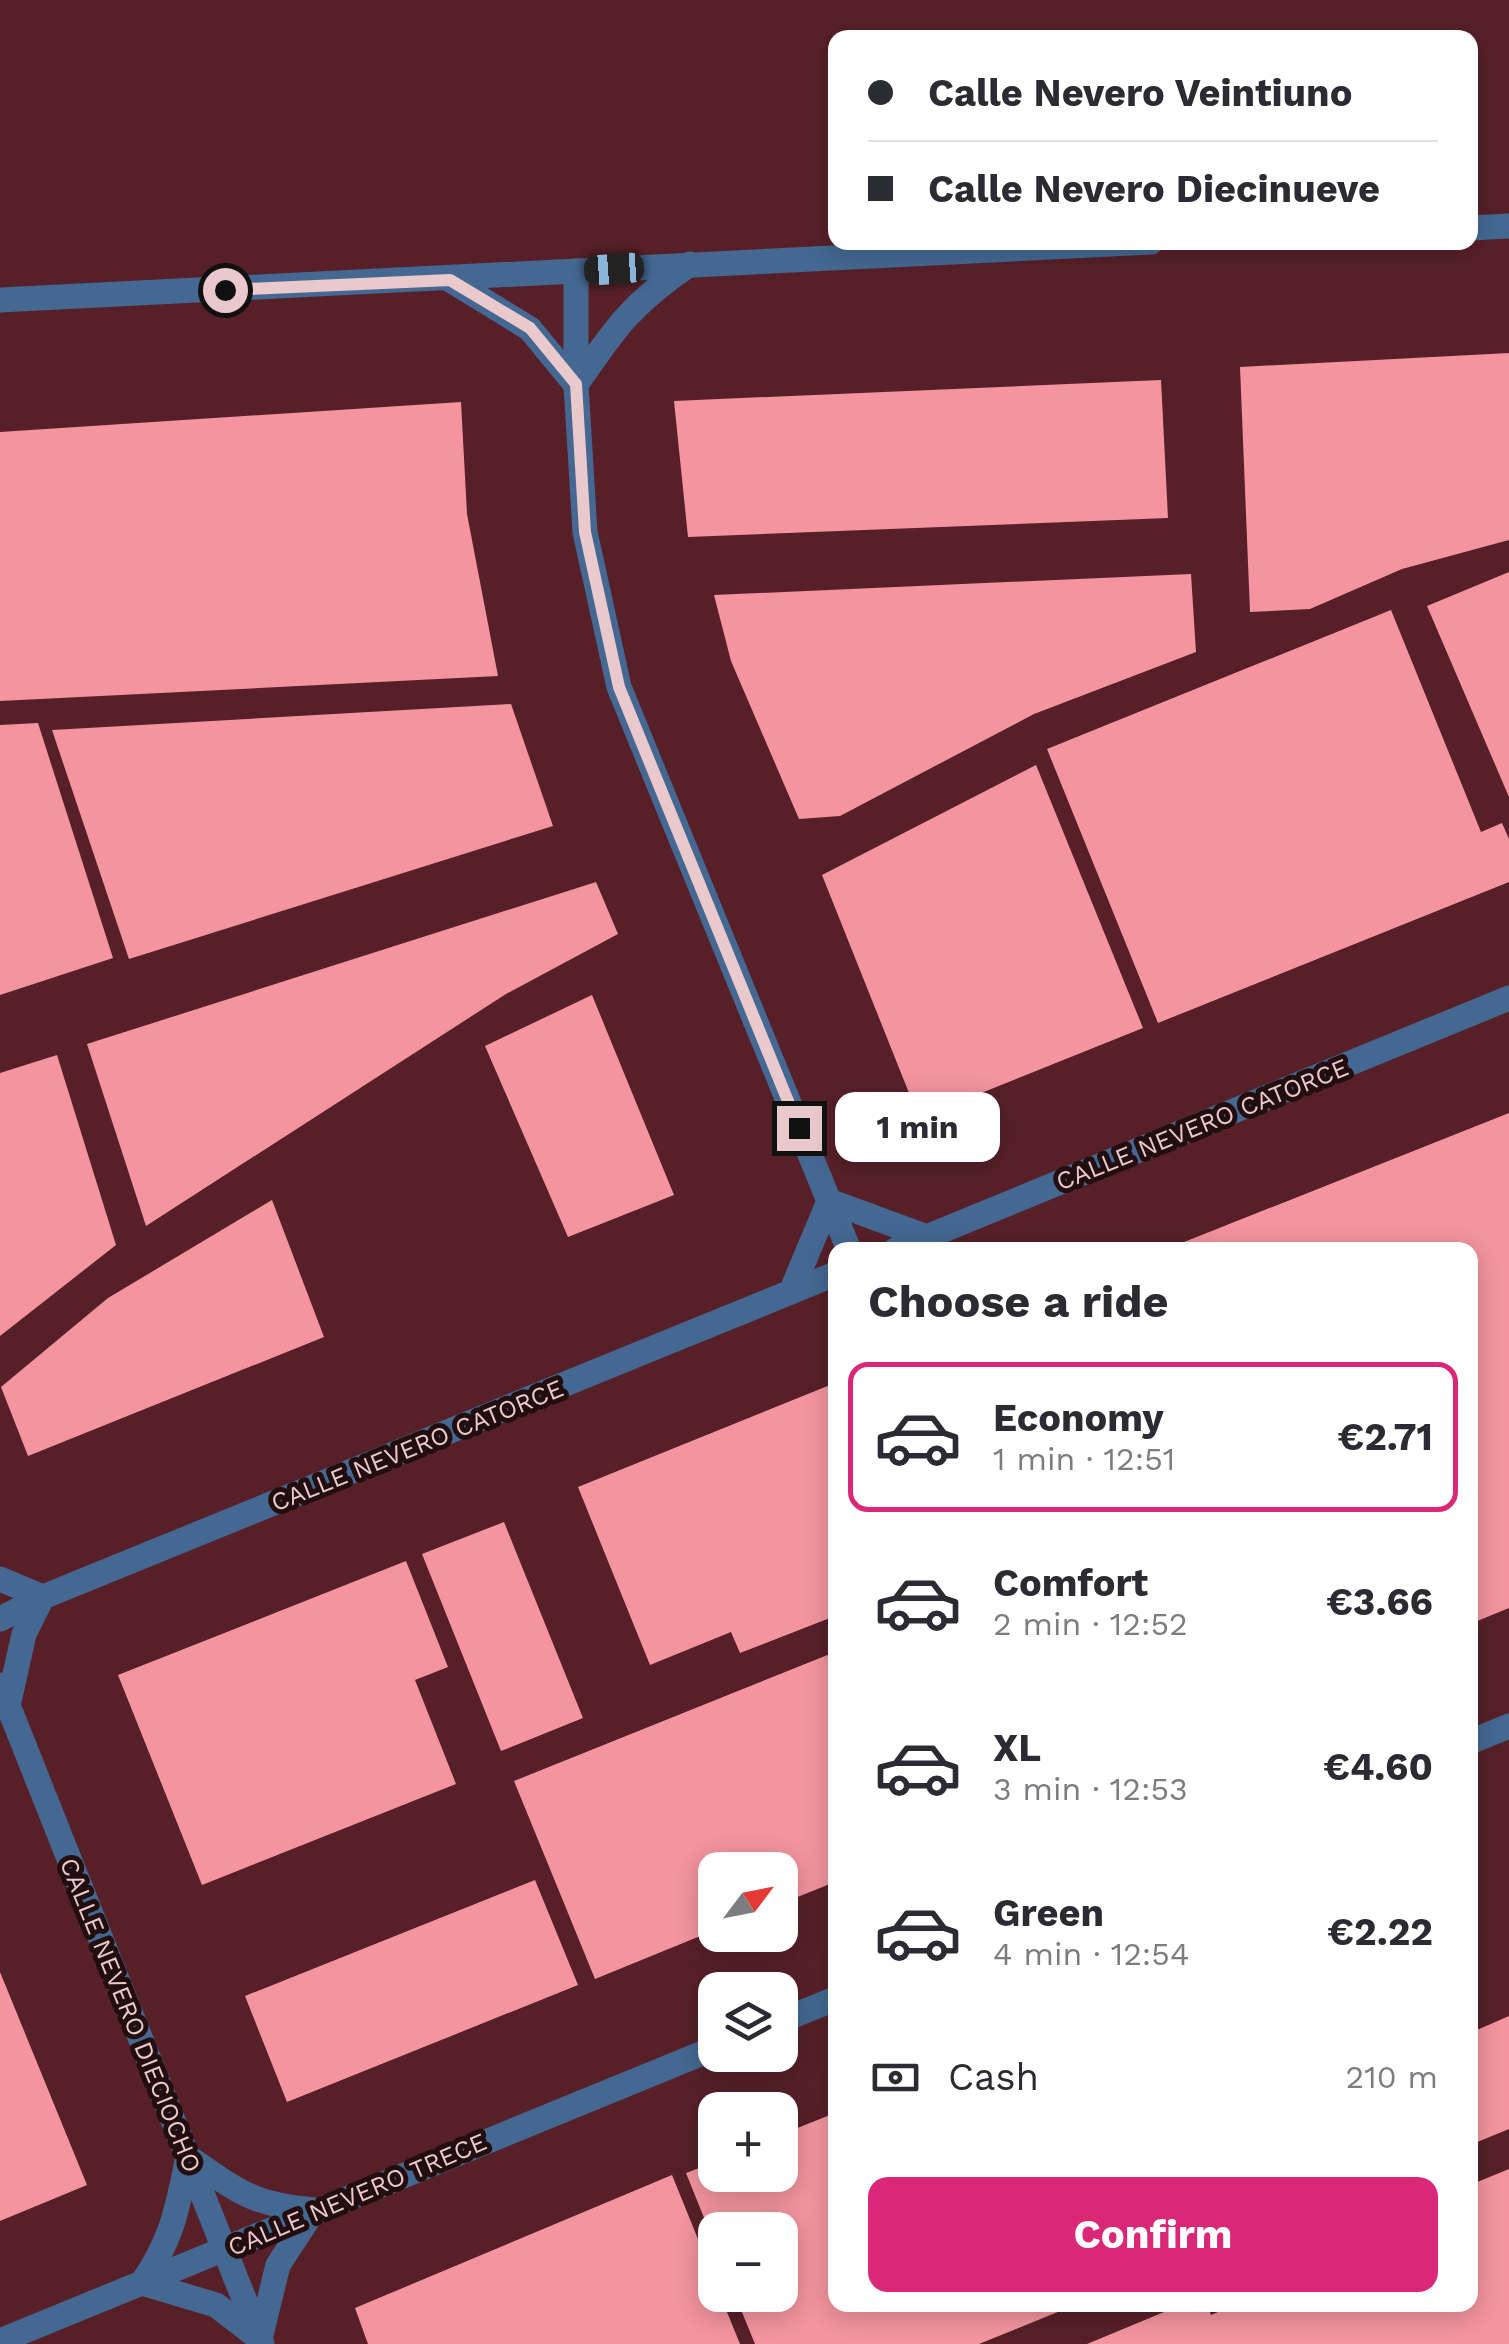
<!DOCTYPE html>
<meta charset="utf-8">
<style>
:root{--surface:#fff;--page:#f2f2f3;--text:#2b2b33;--muted:#7c7c81;--line:#e1e1e2;--accent:#db2777}
body{margin:0;font-family:"Work Sans",sans-serif;background:var(--page);color:var(--text);height:100vh;display:flex;flex-direction:column;font-size:38px;white-space:nowrap}
*{box-sizing:border-box;margin:0}
p{font-size:32px;color:var(--muted)}
.icon{flex:none;width:55px;height:55px;fill:none;stroke:currentColor;stroke-width:2;stroke-linecap:round;stroke-linejoin:round}
.map{position:relative;flex:1;overflow:hidden}
.details{position:absolute;left:828px;top:1242px;width:650px;height:1070px;display:flex;flex-direction:column;background:var(--surface);border-radius:20px;box-shadow:0 5px 25px #0003}
.details>*{flex:none}
.top-card{position:absolute;left:828px;top:30px;width:650px;height:220px;border-radius:20px;box-shadow:0 5px 25px #0003;display:grid;align-content:center;height:220px;padding:0 40px;background:var(--surface)}
.needle{width:65px;rotate:58deg}
.fabs{position:absolute;left:698px;top:1852px;display:grid;gap:20px}
.fabs a{display:grid;place-items:center;width:100px;height:100px;border-radius:20px;background:var(--surface);box-shadow:0 5px 25px #0003;font-size:50px}
.end{position:absolute;width:45px;height:45px;margin:-22px;border:12px solid #e9c9cc;background:#111;box-shadow:0 0 0 5px #111}
.from{border-radius:50%}
.bubble{position:absolute;height:70px;border-radius:20px;background:var(--surface);box-shadow:0 5px 25px #0003;font-size:32px;font-weight:700;line-height:70px;text-align:center}
.car{position:absolute;width:30px;height:60px;margin:-30px -15px;border-radius:12px;box-shadow:0 0 8px 2px #0007;background:linear-gradient(#222 24%,#8ab4d8 0 40%,#222 0 76%,#8ab4d8 0 86%,#222 0)}
.top-card b{display:flex;align-items:center;gap:35px;height:95px;font-size:38px}
.top-card b+b{border-top:2px solid var(--line)}
.top-card i{width:25px;height:25px;background:var(--text)}
ul{padding:0;list-style:none}
li{display:flex;align-items:center;gap:30px;height:150px;margin:0 20px 15px;padding:0 20px;border:5px solid transparent;border-radius:20px}
li div{flex:1}
li b{display:block;font-size:38px}
li em{font-style:normal;font-weight:700}
li.current{border-color:var(--accent)}
li>.icon{width:90px;height:90px;stroke-width:1.5}
h2{padding:0 40px;font-size:45px;line-height:120px}
.pay{display:flex;align-items:center;gap:25px;height:110px;padding:0 40px;font-size:38px}
.pay p{margin-inline-start:auto}
.button{display:flex;gap:20px;margin-top:auto;padding:20px 40px}
.button a{flex:1;height:115px;border-radius:20px;background:var(--accent);color:#fff;font-size:40px;font-weight:700;line-height:115px;text-align:center}
.map>svg:first-child{display:block}
.built{fill:#572029;fill-rule:evenodd}
.building{fill:#f3949e}
.lines{fill:none;stroke-linecap:round;stroke-linejoin:round}
.minor{stroke:#446892;stroke-width:25}
.route{stroke:#e9c9cc;stroke-width:12}
.labels{text-anchor:middle;stroke-width:10;stroke-linejoin:round;paint-order:stroke}
.street-label{font-size:25px;fill:#e9c9cc;stroke:#220d0f}
</style>
<div class="map">
<svg width="1509" height="2344" viewBox="0 0 1509 2344">
<rect width="100%" height="100%" fill="#491a21"/>
<path class="built" d="M0,0H1509V2344H0ZM835,38H1470V242H835ZM835,1250H1470V2305H835ZM715,1870H780V1935H715ZM715,1990H780V2055H715ZM715,2110H780V2175H715ZM715,2230H780V2295H715Z"/>
<g class="building">
<polygon points="1509,353 1509,540 1402,569 1310,609 1250,612 1240,367"/>
<polygon points="1161,380 1168,518 688,537 674,401"/>
<polygon points="461,402 467,514 498,676 0,701 0,432"/>
<polygon points="1509,572 1509,797 1427,606"/>
<polygon points="1191,574 1196,652 1034,714 840,816 799,819 731,661 714,595"/>
<polygon points="1391,610 1481,832 1502,823 1509,839 1509,882 1158,1023 1047,749"/>
<polygon points="511,704 553,826 129,959 52,730"/>
<polygon points="38,723 113,958 0,995 0,725"/>
<polygon points="1036,765 1143,1028 919,1118 822,875"/>
<polygon points="596,882 618,934 506,994 146,1226 87,1044"/>
<polygon points="592,995 674,1195 568,1237 485,1046"/>
<polygon points="57,1055 116,1245 0,1336 0,1073"/>
<polygon points="1509,1113 1509,1608 1470,1624 1470,1250 1164,1250"/>
<polygon points="272,1200 324,1337 28,1456 1,1387 108,1298"/>
<polygon points="835,1383 835,1616 740,1653 731,1632 650,1665 578,1487"/>
<polygon points="504,1522 583,1718 501,1751 422,1554"/>
<polygon points="406,1561 448,1667 415,1680 456,1784 202,1885 118,1675"/>
<polygon points="835,1652 835,1882 780,1904 780,1870 715,1870 715,1930 595,1979 514,1781"/>
<polygon points="535,1880 578,1985 287,2102 245,1996"/>
<polygon points="0,1972 87,2185 0,2221"/>
<polygon points="1509,2016 1509,2129 1470,2145 1470,2033"/>
<polygon points="835,2113 835,2305 1075,2305 979,2344 755,2344 735,2295 780,2295 780,2230 715,2230 715,2245 686,2173 715,2162 715,2175 780,2175 780,2135"/>
<polygon points="1509,2169 1509,2344 1087,2344 1181,2305 1207,2305 1211,2315 1234,2305 1470,2305 1470,2185"/>
<polygon points="672,2175 715,2281 715,2295 720,2295 740,2344 368,2344 355,2308"/>
</g>
<g class="lines">
<g class="minor">
<polyline points="1470,228 1509,226"/>
<polyline points="576,271 576,385 585,532 619,687 849,1250"/>
<path d="M449,279L530,329L576,385C614,329 633,302 690,264"/>
<polyline points="0,300 1151,242"/>
<polyline points="895,1250 1509,998"/>
<polyline points="791,1292 829,1201 927,1237"/>
<polyline points="0,1579 43,1597"/>
<polyline points="0,1619 43,1597 835,1274"/>
<polyline points="0,1685 262,2344"/>
<polyline points="8,1706 24,1634 42,1598"/>
<polyline points="1470,1742 1509,1726"/>
<polyline points="780,2021 835,1999"/>
<path d="M188,2157C239,2192 251,2204 314,2210L278,2265L260,2339L216,2305L142,2283C173,2238 177,2209 188,2157Z"/>
<polyline points="0,2341 715,2048"/>
</g>
</g>
<g class="lines">
<polyline class="route" points="225,290 450,280 530,328 576,384 585,532 619,687 799,1128"/>
</g>
<g class="labels">
<g class="street-label">
<text transform="translate(1202 1124) rotate(-22)" y="9">CALLE NEVERO CATORCE</text>
<text transform="translate(417 1445) rotate(-22)" y="9">CALLE NEVERO CATORCE</text>
<text transform="translate(131 2015) rotate(68)" y="9">CALLE NEVERO DIECIOCHO</text>
<text transform="translate(357 2194) rotate(-23)" y="9">CALLE NEVERO TRECE</text>
</g>
</g>
</svg>
<div class="fabs">
<a><svg class="needle" viewBox="-14 -14 28 28"><path d="M0-13l5 13h-10z" fill="#e53935"/><path d="M0 13l5-13h-10z" fill="#7c7c81"/></svg></a>
<a><svg class="icon" aria-label="layers" viewBox="0 0 24 24"><path d="M12 4l9 5-9 5-9-5zM3 14l9 5 9-5"/></svg></a>
<a>+</a>
<a>−</a>
</div>
<i class="end from" style="left:225px;top:290px"></i>
<i class="end" style="left:799px;top:1128px"></i>
<div class="bubble" style="left:835px;top:1092px;width:165px">1 min</div>
<i class="car" style="left:614px;top:269px;rotate:266deg"></i>
<div class="top-card">
<b><i class="from"></i>Calle Nevero Veintiuno</b>
<b><i></i>Calle Nevero Diecinueve</b>
</div>
<section class="details">
<h2>Choose a ride</h2>
<ul>
<li class="current"><svg class="icon" aria-label="car" viewBox="0 0 24 24"><path d="M5 17H2v-5l4-1 3-4h7l3 4 3 1v5h-3M9 17h6M6 11h13"/><circle cx="7" cy="17" r="2"/><circle cx="17" cy="17" r="2"/></svg><div><b>Economy</b><p>1 min · 12:51</p></div><em>€2.71</em></li>
<li><svg class="icon" aria-label="car" viewBox="0 0 24 24"><path d="M5 17H2v-5l4-1 3-4h7l3 4 3 1v5h-3M9 17h6M6 11h13"/><circle cx="7" cy="17" r="2"/><circle cx="17" cy="17" r="2"/></svg><div><b>Comfort</b><p>2 min · 12:52</p></div><em>€3.66</em></li>
<li><svg class="icon" aria-label="car" viewBox="0 0 24 24"><path d="M5 17H2v-5l4-1 3-4h7l3 4 3 1v5h-3M9 17h6M6 11h13"/><circle cx="7" cy="17" r="2"/><circle cx="17" cy="17" r="2"/></svg><div><b>XL</b><p>3 min · 12:53</p></div><em>€4.60</em></li>
<li><svg class="icon" aria-label="car" viewBox="0 0 24 24"><path d="M5 17H2v-5l4-1 3-4h7l3 4 3 1v5h-3M9 17h6M6 11h13"/><circle cx="7" cy="17" r="2"/><circle cx="17" cy="17" r="2"/></svg><div><b>Green</b><p>4 min · 12:54</p></div><em>€2.22</em></li>
</ul>
<div class="pay"><svg class="icon" aria-label="cash" viewBox="0 0 24 24"><path d="M3 7h18v10H3z"/><circle cx="12" cy="12" r="2"/></svg>Cash<p>210 m</p></div>
<div class="button"><a>Confirm</a></div>
</section>
</div>
